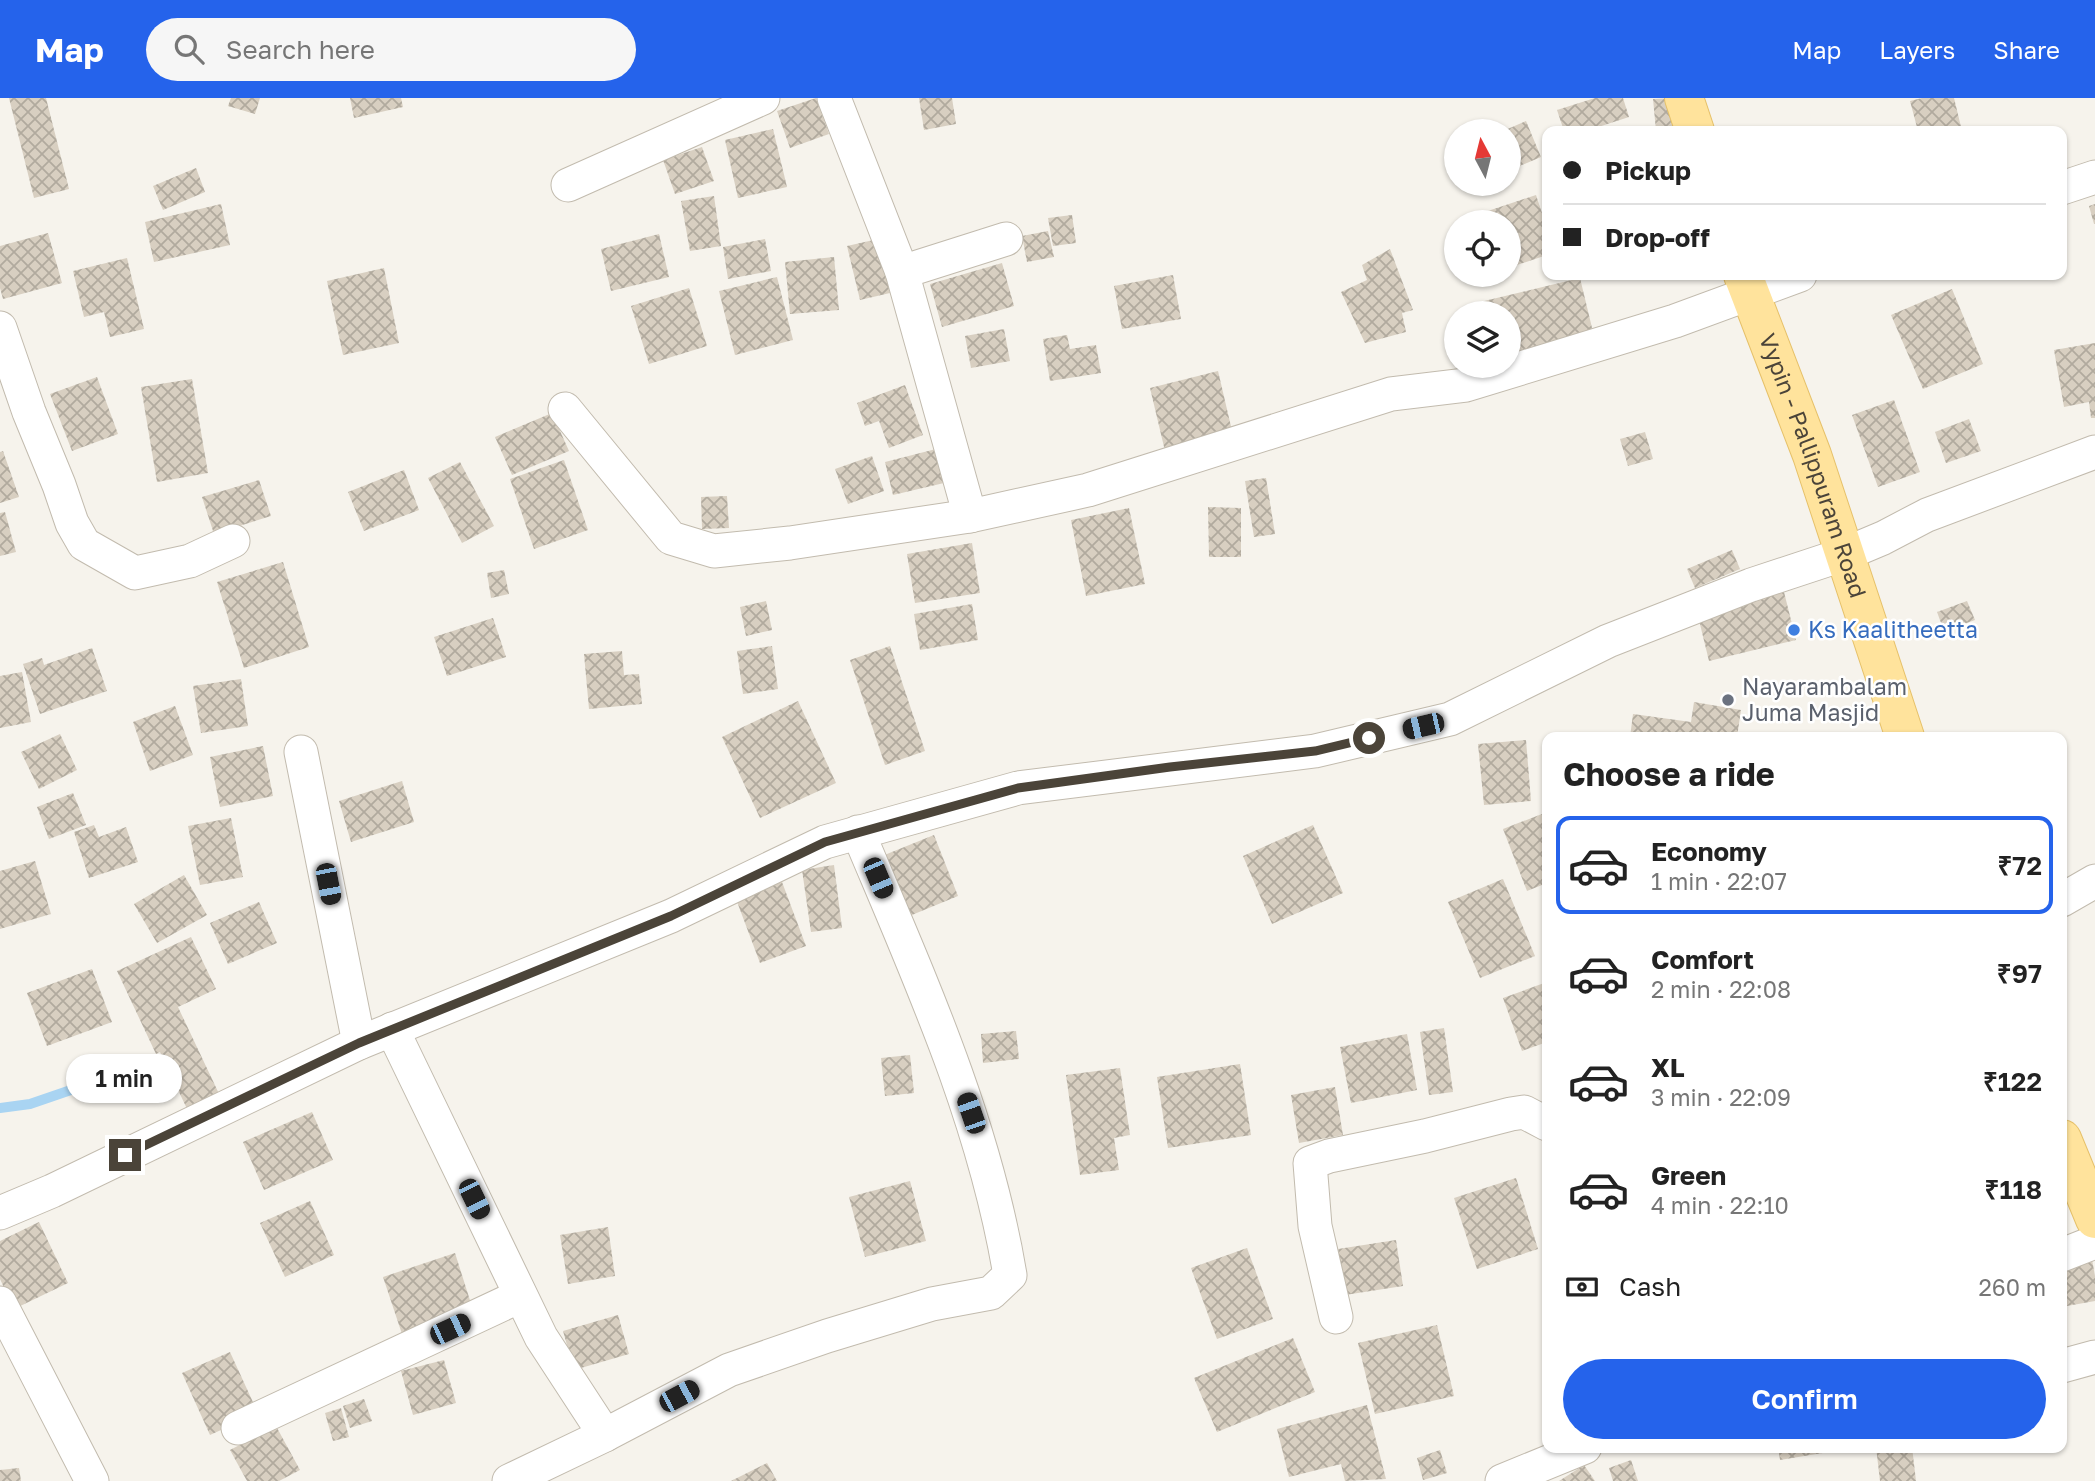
<!DOCTYPE html>
<meta charset="utf-8">
<style>
:root{--surface:#fff;--page:#f6f6f6;--text:#222;--muted:#767676;--line:#e0e0e0;--accent:#2563eb}
body{margin:0;font-family:"Golos Text",sans-serif;background:var(--page);color:var(--text);height:100vh;display:flex;flex-direction:column;font-size:26px;white-space:nowrap}
*{box-sizing:border-box;margin:0}
p{font-size:23px;color:var(--muted)}
.icon{flex:none;width:38px;height:38px;fill:none;stroke:currentColor;stroke-width:2;stroke-linecap:round;stroke-linejoin:round}
.map{position:relative;flex:1;overflow:hidden}
.panel{position:absolute;left:1542px;top:634px;width:525px;height:721px;display:flex;flex-direction:column;background:var(--surface);border-radius:14px;box-shadow:0 2px 5px #0004}
.panel>*{flex:none}
.banner{position:absolute;left:1542px;top:28px;width:525px;height:154px;border-radius:14px;box-shadow:0 2px 5px #0004;display:grid;align-content:center;height:154px;padding:0 21px;background:var(--surface)}
.needle{width:46px;rotate:353deg}
.fabs{position:absolute;left:1444px;top:21px;display:grid;gap:14px}
.fabs a{display:grid;place-items:center;width:77px;height:77px;border-radius:50%;background:var(--surface);box-shadow:0 2px 5px #0004;font-size:35px}
.end{position:absolute;width:32px;height:32px;margin:-16px;border:9px solid #4b4439;background:#fff;box-shadow:0 0 0 4px #fff}
.from{border-radius:50%}
.bubble{position:absolute;height:49px;border-radius:24px;background:var(--surface);box-shadow:0 2px 5px #0004;font-size:23px;font-weight:600;line-height:49px;text-align:center}
.car{position:absolute;width:21px;height:42px;margin:-21px -10px;border-radius:9px;box-shadow:0 0 5px 2px #0007;background:linear-gradient(#222 24%,#8ab4d8 0 40%,#222 0 76%,#8ab4d8 0 86%,#222 0)}
.banner b{display:flex;align-items:center;gap:24px;height:66px;font-size:26px}
.banner b+b{border-top:2px solid var(--line)}
.banner i{width:18px;height:18px;background:var(--text)}
ul{padding:0;list-style:none}
li{display:flex;align-items:center;gap:21px;height:98px;margin:0 14px 10px;padding:0 7px;border:4px solid transparent;border-radius:14px}
li div{flex:1}
li b{display:block;font-size:26px}
li em{font-style:normal;font-weight:600}
li.on{border-color:var(--accent)}
li>.icon{width:63px;height:63px;stroke-width:1.5}
h2{padding:0 21px;font-size:32px;line-height:84px}
.pay{display:flex;align-items:center;gap:18px;height:77px;padding:0 21px;font-size:26px}
.pay p{margin-inline-start:auto}
.cta{display:flex;gap:14px;margin-top:auto;padding:14px 21px}
.cta a{flex:1;height:80px;border-radius:42px;background:var(--accent);color:#fff;font-size:28px;font-weight:600;line-height:80px;text-align:center}
header{display:flex;align-items:center;gap:42px;box-sizing:border-box;height:98px;padding:0 35px;background:var(--accent);color:#fff}
header strong{font-size:33px}
nav{display:flex;gap:38px;margin-inline-start:auto;font-size:24px}
.search{width:490px;height:63px;background:var(--page);display:flex;align-items:center;gap:18px;box-sizing:border-box;padding:0 24px;border-radius:38px;color:var(--muted);font-size:26px}
.map>svg:first-child{display:block}
.lines{fill:none;stroke-linecap:round;stroke-linejoin:round}
.stream{stroke:#a9d4f2;stroke-width:10}
.building{fill:url(#building-cross-hatch)}
.street-casing{stroke:#c2bbae;stroke-width:35}
.primary-casing{stroke:#e6c16a;stroke-width:40}
.street{stroke:#fff;stroke-width:33}
.primary{stroke:#ffe39c;stroke-width:38}
.route{stroke:#4b4439;stroke-width:9}
.shop-dot{fill:#3f7fe0;stroke:#fff;stroke-width:2.5}
.worship-dot{fill:#6b7280;stroke:#fff;stroke-width:2.5}
.labels{text-anchor:middle;stroke-width:5;stroke-linejoin:round;paint-order:stroke}
.street-label{font-size:23px;fill:#4b4439;stroke:#fff}
.shop-label{font-size:23px;fill:#366cbe;stroke:#fff;text-anchor:start}
.worship-label{font-size:23px;fill:#5b616d;stroke:#fff;text-anchor:start}
</style>
<header>
<strong>Map</strong>
<div class="search"><svg class="icon" aria-label="search" viewBox="0 0 24 24"><circle cx="10" cy="10" r="6"/><path d="M15 15l6 6"/></svg>Search here</div>
<nav><a>Map</a><a>Layers</a><a>Share</a></nav>
</header>
<div class="map">
<svg width="2095" height="1383" viewBox="0 0 2095 1383">
<defs>
<pattern id="building-cross-hatch" width="8" height="8" patternUnits="userSpaceOnUse" patternTransform="scale(1.75)"><rect width="8" height="8" fill="#d8cfc1"/><path d="M0 0l8 8M0 8l8-8" fill="none" stroke="#b1aa9e"/></pattern>
</defs>
<rect width="100%" height="100%" fill="#f6f3ec"/>
<g class="lines">
<polyline class="stream" points="0,1010 30,1006 100,982"/>
</g>
<g class="building">
<polygon points="9,0 46,0 69,91 34,100"/>
<polygon points="231,0 260,0 255,16 228,8"/>
<polygon points="350,0 401,0 403,9 354,20"/>
<polygon points="816,0 829,36 790,50 777,13"/>
<polygon points="919,0 952,0 956,26 924,32"/>
<polygon points="1595,0 1623,0 1629,19 1586,33 1564,33 1557,12"/>
<polygon points="1676,0 1680,33 1656,33 1653,1"/>
<polygon points="1922,0 1954,0 1962,33 1918,33 1910,3"/>
<polygon points="1526,23 1541,59 1508,73 1508,33 1503,33"/>
<polygon points="773,31 787,89 738,100 725,42"/>
<polygon points="702,49 714,83 675,96 663,62"/>
<polygon points="196,70 205,94 163,112 153,88"/>
<polygon points="1536,97 1547,130 1547,157 1508,170 1508,124 1455,124"/>
<polygon points="714,98 721,148 690,153 681,103"/>
<polygon points="221,106 230,147 154,164 145,124"/>
<polygon points="2095,106 2095,126 2094,126 2089,108"/>
<polygon points="1072,117 1076,145 1053,148 1048,120"/>
<polygon points="1048,133 1054,159 1027,164 1022,138"/>
<polygon points="48,135 62,185 3,201 0,190 0,148"/>
<polygon points="659,136 669,179 611,193 601,151"/>
<polygon points="765,141 771,173 728,181 723,149"/>
<polygon points="878,141 890,195 860,202 847,148"/>
<polygon points="1390,151 1413,212 1402,215 1406,234 1365,245 1341,194 1367,182 1362,167"/>
<polygon points="834,159 839,212 790,216 785,164"/>
<polygon points="127,160 144,231 110,239 104,214 84,219 73,173"/>
<polygon points="1002,165 1014,208 942,229 930,186"/>
<polygon points="384,170 399,245 343,257 327,183"/>
<polygon points="1173,177 1181,221 1122,231 1114,188"/>
<polygon points="777,179 793,242 735,257 719,193"/>
<polygon points="1580,180 1594,238 1508,259 1508,215 1482,215 1480,204"/>
<polygon points="689,190 707,248 649,266 631,208"/>
<polygon points="1952,191 1983,266 1923,291 1891,217"/>
<polygon points="1004,231 1010,263 971,270 965,238"/>
<polygon points="1067,237 1070,251 1096,247 1101,275 1050,283 1043,241"/>
<polygon points="2095,245 2095,320 2091,320 2089,304 2064,309 2054,252"/>
<polygon points="1218,273 1233,337 1165,353 1150,290"/>
<polygon points="97,279 118,336 72,353 50,296"/>
<polygon points="192,281 208,375 157,384 141,289"/>
<polygon points="905,287 923,337 889,350 879,323 865,328 857,305"/>
<polygon points="1894,302 1920,374 1878,389 1852,317"/>
<polygon points="552,315 569,353 512,377 495,339"/>
<polygon points="1969,321 1981,353 1946,365 1935,334"/>
<polygon points="1645,334 1653,361 1628,368 1620,341"/>
<polygon points="936,351 944,385 893,397 885,364"/>
<polygon points="3,353 19,399 0,405 0,354"/>
<polygon points="872,358 884,393 848,406 835,371"/>
<polygon points="564,362 588,432 534,451 510,381"/>
<polygon points="460,364 494,428 462,445 428,380"/>
<polygon points="404,372 419,412 364,433 348,394"/>
<polygon points="1266,380 1275,436 1254,439 1245,383"/>
<polygon points="259,382 271,418 214,436 202,399"/>
<polygon points="727,398 729,430 702,431 701,399"/>
<polygon points="1208,409 1241,410 1241,459 1209,459"/>
<polygon points="1129,410 1145,486 1086,498 1071,422"/>
<polygon points="5,414 16,454 0,458 0,415"/>
<polygon points="972,445 980,495 915,505 907,456"/>
<polygon points="1732,452 1740,471 1695,490 1687,471"/>
<polygon points="283,464 309,549 244,570 217,484"/>
<polygon points="504,472 509,496 491,500 487,475"/>
<polygon points="1784,494 1796,542 1709,563 1697,514"/>
<polygon points="766,503 772,532 746,538 740,509"/>
<polygon points="1967,503 1975,522 1944,533 1937,514"/>
<polygon points="972,506 978,542 920,552 914,516"/>
<polygon points="493,520 506,559 447,578 434,539"/>
<polygon points="772,548 778,591 743,596 737,553"/>
<polygon points="890,548 925,653 885,667 850,562"/>
<polygon points="92,550 107,593 40,616 23,566 42,560 44,567"/>
<polygon points="622,553 624,577 639,576 642,606 589,611 584,556"/>
<polygon points="22,574 31,624 0,630 0,578"/>
<polygon points="241,581 248,628 201,635 193,588"/>
<polygon points="798,603 836,685 760,720 722,639"/>
<polygon points="1694,604 1741,612 1737,639 1630,639 1633,616 1691,624"/>
<polygon points="175,608 193,657 150,673 133,624"/>
<polygon points="60,636 77,672 39,691 21,654"/>
<polygon points="1526,642 1531,703 1484,707 1478,646"/>
<polygon points="263,648 273,698 220,709 210,659"/>
<polygon points="402,683 414,724 351,744 339,703"/>
<polygon points="73,695 86,727 49,741 37,709"/>
<polygon points="1547,714 1547,785 1527,793 1503,731"/>
<polygon points="231,720 243,779 200,787 188,728"/>
<polygon points="94,727 99,739 126,729 138,764 89,780 74,734"/>
<polygon points="1313,727 1343,795 1272,826 1243,758"/>
<polygon points="934,737 958,798 907,819 882,758"/>
<polygon points="35,763 51,816 0,831 0,773"/>
<polygon points="834,767 842,830 811,834 802,772"/>
<polygon points="184,777 207,817 157,845 134,806"/>
<polygon points="1503,781 1535,858 1480,880 1448,804"/>
<polygon points="782,784 806,848 760,865 736,801"/>
<polygon points="259,804 277,845 228,866 210,825"/>
<polygon points="191,839 216,891 178,909 221,1000 189,1015 160,954 156,956 117,873"/>
<polygon points="92,871 112,924 47,948 27,895"/>
<polygon points="1547,884 1547,944 1522,953 1503,900"/>
<polygon points="1444,930 1453,994 1429,997 1420,934"/>
<polygon points="1016,933 1019,961 983,965 981,936"/>
<polygon points="1407,936 1417,992 1351,1005 1340,949"/>
<polygon points="910,957 914,995 885,998 881,960"/>
<polygon points="1240,966 1251,1037 1168,1050 1157,979"/>
<polygon points="1120,970 1130,1037 1114,1040 1119,1072 1080,1077 1066,977"/>
<polygon points="1335,989 1343,1037 1299,1045 1291,997"/>
<polygon points="312,1014 333,1062 264,1092 243,1044"/>
<polygon points="1516,1080 1538,1151 1477,1171 1454,1100"/>
<polygon points="910,1083 926,1143 865,1159 849,1099"/>
<polygon points="310,1103 334,1157 285,1179 260,1125"/>
<polygon points="39,1124 68,1185 14,1211 0,1181 0,1143"/>
<polygon points="608,1129 615,1178 568,1186 560,1137"/>
<polygon points="1396,1142 1403,1188 1345,1197 1338,1151"/>
<polygon points="1247,1150 1273,1221 1217,1241 1191,1170"/>
<polygon points="455,1155 474,1215 403,1239 383,1179"/>
<polygon points="2091,1156 2095,1178 2095,1203 2067,1208 2062,1179 2062,1161"/>
<polygon points="618,1217 629,1256 574,1272 563,1233"/>
<polygon points="1437,1227 1454,1298 1375,1316 1358,1245"/>
<polygon points="1293,1240 1315,1294 1217,1334 1194,1280"/>
<polygon points="230,1254 258,1315 210,1337 182,1275"/>
<polygon points="444,1262 456,1305 413,1317 401,1273"/>
<polygon points="364,1301 372,1323 350,1330 343,1308"/>
<polygon points="1367,1307 1386,1381 1345,1383 1341,1366 1289,1379 1277,1331"/>
<polygon points="341,1310 349,1339 333,1343 325,1315"/>
<polygon points="276,1328 300,1372 279,1383 247,1383 230,1352"/>
<polygon points="1778,1349 1847,1349 1847,1351 1780,1362"/>
<polygon points="1876,1349 1912,1349 1916,1383 1880,1383"/>
<polygon points="1440,1352 1447,1375 1423,1382 1417,1360"/>
<polygon points="1631,1362 1638,1383 1613,1383 1609,1370"/>
<polygon points="767,1365 777,1383 731,1383"/>
<polygon points="1584,1367 1595,1383 1559,1383"/>
<polygon points="19,1370 21,1383 0,1383 0,1372"/>
</g>
<g class="lines">
<g class="street-casing">
<g id="street">
<polyline points="834,0 902,174 970,418 1088,392 1391,296 1466,287 1675,223 1800,177"/>
<polyline points="568,87 763,0"/>
<polyline points="2062,90 2095,79"/>
<polyline points="902,174 1006,141"/>
<polyline points="0,230 29,314 59,387 72,425 84,446 135,475 190,463 233,443"/>
<polyline points="565,311 671,440 714,453 790,445 970,418"/>
<polyline points="301,654 359,945"/>
<polyline points="2062,802 2095,783"/>
<polyline points="392,931 541,1239 605,1337"/>
<polyline points="0,1115 52,1093 359,945 671,818 825,744 1018,690 1315,653 1450,621 1608,543 1751,487 1845,456 1883,440 1927,417 2095,354"/>
<polyline points="2062,1157 2095,1144"/>
<polyline points="0,1205 92,1383"/>
<polyline points="1336,1219 1315,1128 1310,1065 1329,1058 1425,1038 1511,1016 1524,1014 1547,1026"/>
<polyline points="2062,1268 2095,1259"/>
<polyline points="238,1330 520,1198"/>
<path d="M509,1383L605,1337L729,1272L827,1238L932,1206L991,1195L1010,1177C984,1021 919,879 858,734"/>
<polyline points="1502,1383 1585,1349"/>
</g>
</g>
<g class="primary-casing">
<g id="primary">
<polyline points="1684,0 1695,33"/>
<path id="s1" d="M1743,177L1812,357L1905,639"/>
<polyline points="2062,1041 2095,1121"/>
</g>
</g>
<use href="#street" class="street"/>
<use href="#primary" class="primary"/>
</g>
<g class="lines">
<polyline class="route" points="125,1057 359,945 671,818 825,744 1018,690 1170,669 1315,653 1369,640"/>
</g>
<circle class="shop-dot" cx="1794" cy="532" r="7"/>
<circle class="worship-dot" cx="1728" cy="602" r="7"/>
<g class="labels">
<g class="street-label">
<text dy="8" stroke="none"><textPath href="#s1" startOffset="203">Vypin - Pallippuram Road</textPath></text>
</g>
<g class="shop-label">
<text x="1808" y="540">Ks Kaalitheetta</text>
</g>
<g class="worship-label">
<text x="1742" y="597">Nayarambalam<tspan x="1742" dy="26">Juma Masjid</tspan></text>
</g>
</g>
</svg>
<div class="fabs">
<a><svg class="needle" viewBox="-14 -14 28 28"><path d="M0-13l5 13h-10z" fill="#e53935"/><path d="M0 13l5-13h-10z" fill="#767676"/></svg></a>
<a><svg class="icon" aria-label="locate" viewBox="0 0 24 24"><circle cx="12" cy="12" r="6"/><path d="M12 2v4M12 18v4M2 12h4M18 12h4"/></svg></a>
<a><svg class="icon" aria-label="layers" viewBox="0 0 24 24"><path d="M12 4l9 5-9 5-9-5zM3 14l9 5 9-5"/></svg></a>
</div>
<i class="end from" style="left:1369px;top:640px"></i>
<i class="end" style="left:125px;top:1057px"></i>
<div class="bubble" style="left:66px;top:956px;width:116px">1 min</div>
<i class="car" style="left:1423px;top:628px;rotate:257deg"></i>
<i class="car" style="left:878px;top:780px;rotate:157deg"></i>
<i class="car" style="left:328px;top:786px;rotate:169deg"></i>
<i class="car" style="left:971px;top:1015px;rotate:341deg"></i>
<i class="car" style="left:474px;top:1101px;rotate:154deg"></i>
<i class="car" style="left:450px;top:1231px;rotate:65deg"></i>
<i class="car" style="left:679px;top:1298px;rotate:62deg"></i>
<div class="banner">
<b><i class="from"></i>Pickup</b>
<b><i></i>Drop-off</b>
</div>
<section class="panel">
<h2>Choose a ride</h2>
<ul>
<li class="on"><svg class="icon" aria-label="car" viewBox="0 0 24 24"><path d="M5 17H2v-5l4-1 3-4h7l3 4 3 1v5h-3M9 17h6M6 11h13"/><circle cx="7" cy="17" r="2"/><circle cx="17" cy="17" r="2"/></svg><div><b>Economy</b><p>1 min · 22:07</p></div><em>₹72</em></li>
<li><svg class="icon" aria-label="car" viewBox="0 0 24 24"><path d="M5 17H2v-5l4-1 3-4h7l3 4 3 1v5h-3M9 17h6M6 11h13"/><circle cx="7" cy="17" r="2"/><circle cx="17" cy="17" r="2"/></svg><div><b>Comfort</b><p>2 min · 22:08</p></div><em>₹97</em></li>
<li><svg class="icon" aria-label="car" viewBox="0 0 24 24"><path d="M5 17H2v-5l4-1 3-4h7l3 4 3 1v5h-3M9 17h6M6 11h13"/><circle cx="7" cy="17" r="2"/><circle cx="17" cy="17" r="2"/></svg><div><b>XL</b><p>3 min · 22:09</p></div><em>₹122</em></li>
<li><svg class="icon" aria-label="car" viewBox="0 0 24 24"><path d="M5 17H2v-5l4-1 3-4h7l3 4 3 1v5h-3M9 17h6M6 11h13"/><circle cx="7" cy="17" r="2"/><circle cx="17" cy="17" r="2"/></svg><div><b>Green</b><p>4 min · 22:10</p></div><em>₹118</em></li>
</ul>
<div class="pay"><svg class="icon" aria-label="cash" viewBox="0 0 24 24"><path d="M3 7h18v10H3z"/><circle cx="12" cy="12" r="2"/></svg>Cash<p>260 m</p></div>
<div class="cta"><a>Confirm</a></div>
</section>
</div>
